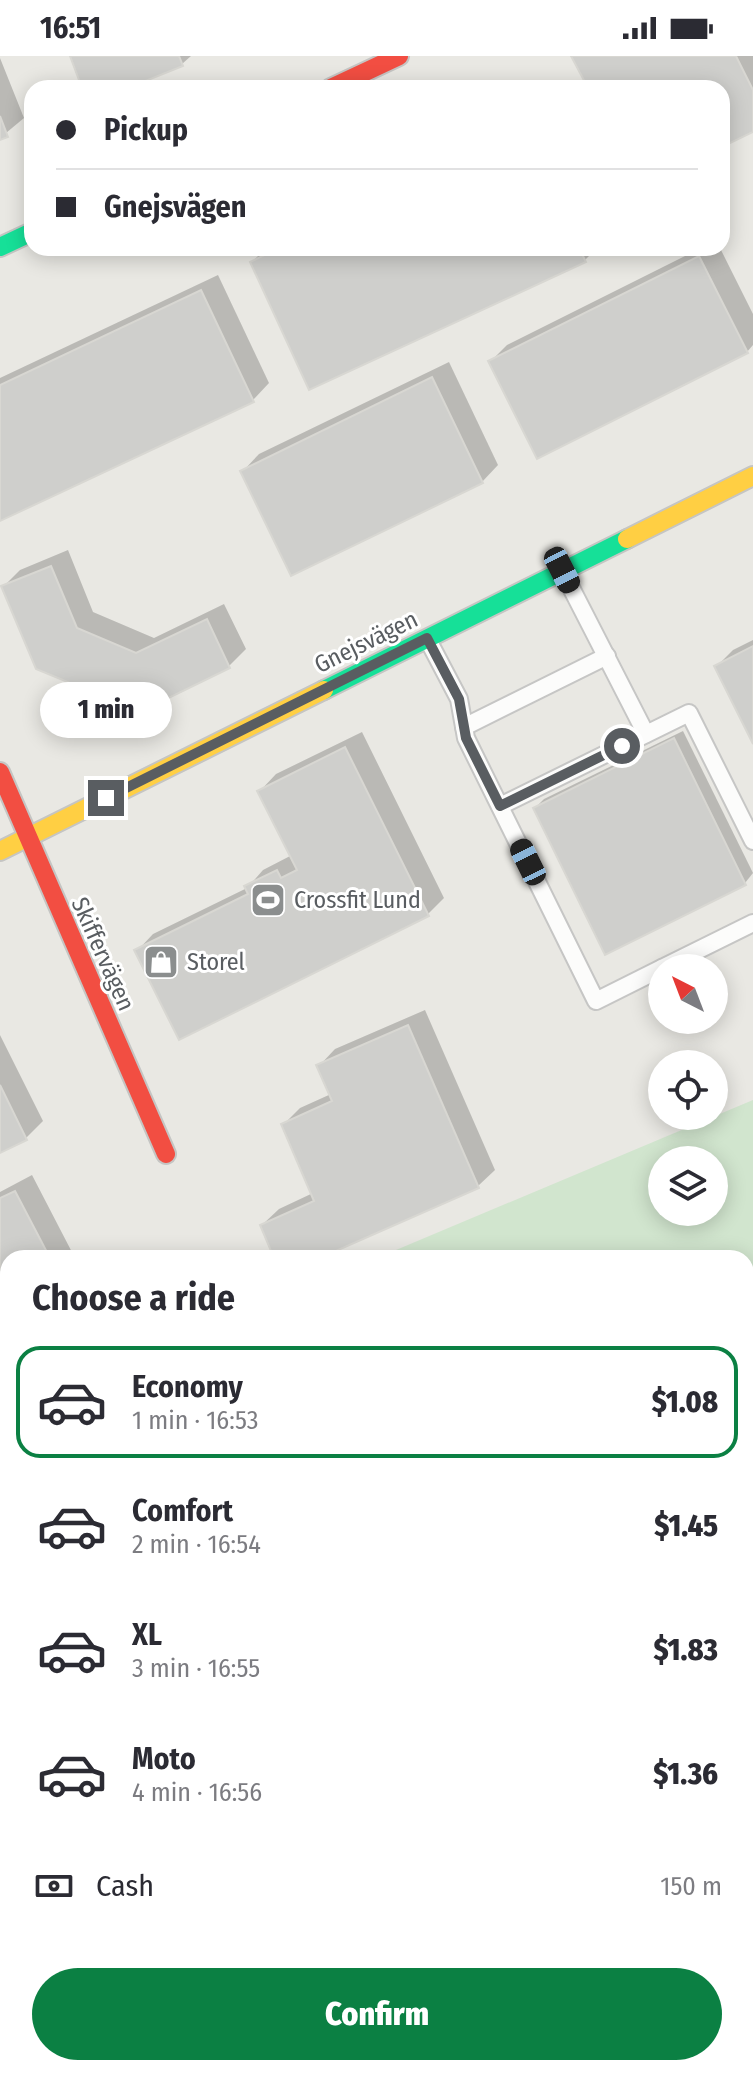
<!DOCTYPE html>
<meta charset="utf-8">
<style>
:root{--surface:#fff;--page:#f2f2f3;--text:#2b2b33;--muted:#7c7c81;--line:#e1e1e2;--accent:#0b8043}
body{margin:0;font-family:"Fira Sans Condensed",sans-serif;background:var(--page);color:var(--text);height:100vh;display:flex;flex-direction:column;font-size:30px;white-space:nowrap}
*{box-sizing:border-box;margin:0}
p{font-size:26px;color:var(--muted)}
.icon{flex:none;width:44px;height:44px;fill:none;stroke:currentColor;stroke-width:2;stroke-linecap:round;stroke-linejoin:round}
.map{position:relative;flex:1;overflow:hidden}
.drawer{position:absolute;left:0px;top:1194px;width:754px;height:826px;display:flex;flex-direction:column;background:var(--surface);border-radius:24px 24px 0 0;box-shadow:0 4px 20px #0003}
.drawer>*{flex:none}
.banner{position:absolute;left:24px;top:24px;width:706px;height:176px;border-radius:24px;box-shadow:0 4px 20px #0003;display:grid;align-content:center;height:176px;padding:0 32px;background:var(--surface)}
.needle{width:52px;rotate:318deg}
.controls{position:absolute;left:648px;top:898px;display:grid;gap:16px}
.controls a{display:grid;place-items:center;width:80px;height:80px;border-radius:50%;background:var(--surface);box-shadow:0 4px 20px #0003;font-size:40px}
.end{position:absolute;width:36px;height:36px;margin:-18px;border:10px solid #595d61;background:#fff;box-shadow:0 0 0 4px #fff}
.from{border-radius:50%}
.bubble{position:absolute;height:56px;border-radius:28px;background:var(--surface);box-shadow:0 4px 20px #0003;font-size:26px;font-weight:800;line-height:56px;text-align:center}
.car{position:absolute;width:24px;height:48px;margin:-24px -12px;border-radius:10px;box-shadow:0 0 6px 2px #0007;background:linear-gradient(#222 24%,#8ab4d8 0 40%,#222 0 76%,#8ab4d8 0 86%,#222 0)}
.banner b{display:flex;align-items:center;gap:28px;height:76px;font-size:30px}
.banner b+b{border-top:2px solid var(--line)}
.banner i{width:20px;height:20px;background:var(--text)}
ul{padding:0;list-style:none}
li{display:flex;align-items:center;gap:24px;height:112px;margin:0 16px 12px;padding:0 16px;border:4px solid transparent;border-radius:24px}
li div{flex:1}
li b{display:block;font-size:30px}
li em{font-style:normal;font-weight:800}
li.on{border-color:var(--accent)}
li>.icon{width:72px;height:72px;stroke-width:1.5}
h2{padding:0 32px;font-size:36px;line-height:96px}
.pay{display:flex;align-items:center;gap:20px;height:88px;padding:0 32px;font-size:30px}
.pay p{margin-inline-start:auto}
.action{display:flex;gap:16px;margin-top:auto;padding:16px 32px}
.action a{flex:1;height:92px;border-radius:48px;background:var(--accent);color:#fff;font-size:32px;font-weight:800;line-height:92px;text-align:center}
.status{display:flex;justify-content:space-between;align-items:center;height:56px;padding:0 40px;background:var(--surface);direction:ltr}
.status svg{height:22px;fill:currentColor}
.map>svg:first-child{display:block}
.green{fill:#d1e5ce;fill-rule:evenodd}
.shadow{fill:#0003}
.building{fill:#cfcfcc;stroke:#d8d7d2;stroke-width:2}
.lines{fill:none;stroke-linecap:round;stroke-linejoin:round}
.lane-casing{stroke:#c6c6c5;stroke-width:20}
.fast-casing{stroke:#c5c5c3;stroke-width:22}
.slow-casing{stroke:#c5c5c3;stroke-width:22}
.jam-casing{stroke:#c5c5c3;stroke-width:22}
.lane{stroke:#fcfcfb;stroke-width:16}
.fast{stroke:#16e098;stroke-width:18}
.slow{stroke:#ffcf43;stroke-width:18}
.jam{stroke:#f24e42;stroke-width:18}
.route{stroke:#595d61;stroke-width:10}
.labels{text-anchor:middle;stroke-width:6;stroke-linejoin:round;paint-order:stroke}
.street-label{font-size:24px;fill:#595d61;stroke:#fff}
.poi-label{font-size:24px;fill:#595d61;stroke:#fff;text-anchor:start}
</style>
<div class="status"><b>16:51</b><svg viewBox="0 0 49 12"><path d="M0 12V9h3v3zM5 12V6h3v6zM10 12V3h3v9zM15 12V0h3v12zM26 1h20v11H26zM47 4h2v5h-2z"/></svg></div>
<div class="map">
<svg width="753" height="2019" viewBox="0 0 753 2019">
<rect width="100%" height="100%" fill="#e9e8e3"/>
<g class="green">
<path d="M753,1044V1528L746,1531V1202H377ZM662,1104H714V1156H662Z"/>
<polygon points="8,1348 8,1843 0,1847 0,1351"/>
</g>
<g class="shadow">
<polygon points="72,0 191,0 182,8 122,32 84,32"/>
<polygon points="574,0 753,0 753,73 722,89 722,32 590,32"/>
<polygon points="0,2 24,62 0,82"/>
<polygon points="266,192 597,192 584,205 252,206"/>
<polygon points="701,192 720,192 753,258 753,289 747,296 490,306 507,289"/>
<polygon points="218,219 269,327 253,344 0,463 0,322"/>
<polygon points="449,306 498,409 482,426 243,415 259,398"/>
<polygon points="68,494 93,556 154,582 224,548 246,593 229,610 140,654 4,530 20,514"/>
<polygon points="753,584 753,684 717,610 733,594"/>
<polygon points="683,675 753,817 745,827 535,752 544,743"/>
<polygon points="362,676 444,842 428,858 137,895 153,878 247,832 263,814 292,799 260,735 276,718"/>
<polygon points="425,954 495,1114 478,1130 315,1202 276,1202 262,1169 279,1153 313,1137 283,1069 300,1052 331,1038 319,1010 335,993"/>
<polygon points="0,979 43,1065 26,1082 0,1095"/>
<polygon points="32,1119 75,1202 8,1202 8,1304 0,1288 0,1136"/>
<polygon points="108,2012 149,2012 154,2019 98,2019"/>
</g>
<g class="building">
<polygon points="70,0 179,0 183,10 128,32 82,32"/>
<polygon points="571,0 736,0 753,34 753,76 722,91 722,32 588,32"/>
<polygon points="0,60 8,81 0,84"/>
<polygon points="279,192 579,192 586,206 309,334 250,206"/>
<polygon points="699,200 748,297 537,403 488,305"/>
<polygon points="201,234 254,346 0,465 0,329"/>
<polygon points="432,321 483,427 291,520 240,415"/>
<polygon points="51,510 77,572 136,597 207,563 230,612 140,656 36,613 1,530"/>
<polygon points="753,590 753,688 714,610"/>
<polygon points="674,682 746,829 605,899 533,752"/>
<polygon points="345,691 429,860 179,984 134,894 248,838 244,830 277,814 281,822 297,814 257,735"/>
<polygon points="408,969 479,1132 320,1202 274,1202 260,1169 314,1145 281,1068 332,1045 316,1009"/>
<polygon points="0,1029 27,1084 0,1097"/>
<polygon points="15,1135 50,1202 8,1202 8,1308 0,1293 0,1142"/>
<polygon points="113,2012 122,2012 126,2019 102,2019"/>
</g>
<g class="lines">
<g class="lane-casing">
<g id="lane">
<polyline points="563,516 646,678"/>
<polyline points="428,584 459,643 466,682 596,945 662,912"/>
<polyline points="464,671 607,600"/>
<polyline points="500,750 689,657 753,785"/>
<polyline points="662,912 753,867"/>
</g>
</g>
<g class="fast-casing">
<g id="fast">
<polyline points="0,191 32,176"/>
<polyline points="324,634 627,483"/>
</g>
</g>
<g class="slow-casing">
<g id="slow">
<polyline points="627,483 753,420"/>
<polyline points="0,795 324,634"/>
</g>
</g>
<g class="jam-casing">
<g id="jam">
<polyline points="331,32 399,0"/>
<polyline points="0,716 166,1098"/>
</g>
</g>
<use href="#lane" class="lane"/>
<use href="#fast" class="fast"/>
<use href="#slow" class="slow"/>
<use href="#jam" class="jam"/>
</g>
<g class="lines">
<polyline class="route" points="106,742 427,582 459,643 466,682 500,750 622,690"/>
</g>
<defs>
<g id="stadium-square" transform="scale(1.8)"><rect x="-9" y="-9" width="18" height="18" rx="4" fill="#8b8e8e" stroke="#fff"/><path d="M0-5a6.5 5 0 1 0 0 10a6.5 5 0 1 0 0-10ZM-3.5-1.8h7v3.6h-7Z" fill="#fff"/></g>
<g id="shop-square" transform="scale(1.8)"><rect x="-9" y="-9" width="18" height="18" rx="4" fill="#8b8e8e" stroke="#fff"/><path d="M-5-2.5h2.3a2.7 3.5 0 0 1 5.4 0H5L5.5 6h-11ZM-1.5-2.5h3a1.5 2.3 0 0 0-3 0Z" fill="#fff"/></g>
</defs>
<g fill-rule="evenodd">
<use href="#stadium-square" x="268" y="844"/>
<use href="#shop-square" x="161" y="906"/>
</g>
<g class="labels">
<g class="street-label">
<text transform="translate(366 586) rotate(-26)" y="8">Gnejsvägen</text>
<text transform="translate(103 898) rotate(66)" y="8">Skiffervägen</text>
</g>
<g class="poi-label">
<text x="294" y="852">Crossfit Lund</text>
<text x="187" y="914">Storel</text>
</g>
</g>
</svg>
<div class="controls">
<a><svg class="needle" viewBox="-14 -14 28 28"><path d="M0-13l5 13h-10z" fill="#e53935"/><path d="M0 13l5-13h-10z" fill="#7c7c81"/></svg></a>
<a><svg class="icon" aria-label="locate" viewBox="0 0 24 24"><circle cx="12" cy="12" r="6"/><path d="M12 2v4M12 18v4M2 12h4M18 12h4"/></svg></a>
<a><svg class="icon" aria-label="layers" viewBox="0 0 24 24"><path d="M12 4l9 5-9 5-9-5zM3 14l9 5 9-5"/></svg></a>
</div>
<i class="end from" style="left:622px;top:690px"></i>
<i class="end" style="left:106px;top:742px"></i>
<div class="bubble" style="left:40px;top:626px;width:132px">1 min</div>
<i class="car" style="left:562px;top:514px;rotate:153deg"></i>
<i class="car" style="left:528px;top:806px;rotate:334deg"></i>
<div class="banner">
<b><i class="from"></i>Pickup</b>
<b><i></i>Gnejsvägen</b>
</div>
<section class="drawer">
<h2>Choose a ride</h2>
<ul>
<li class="on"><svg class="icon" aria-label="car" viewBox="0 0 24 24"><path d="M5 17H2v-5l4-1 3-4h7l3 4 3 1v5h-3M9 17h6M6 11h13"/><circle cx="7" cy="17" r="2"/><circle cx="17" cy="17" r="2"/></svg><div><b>Economy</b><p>1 min · 16:53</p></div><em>$1.08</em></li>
<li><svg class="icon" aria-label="car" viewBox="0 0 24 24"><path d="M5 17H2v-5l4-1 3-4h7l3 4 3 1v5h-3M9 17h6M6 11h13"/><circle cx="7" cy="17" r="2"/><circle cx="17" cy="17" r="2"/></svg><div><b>Comfort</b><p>2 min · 16:54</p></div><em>$1.45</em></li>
<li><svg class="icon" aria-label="car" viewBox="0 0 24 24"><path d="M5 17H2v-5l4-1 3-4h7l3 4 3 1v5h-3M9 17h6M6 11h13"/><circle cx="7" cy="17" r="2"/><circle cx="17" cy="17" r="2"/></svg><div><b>XL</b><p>3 min · 16:55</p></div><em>$1.83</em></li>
<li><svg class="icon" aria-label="car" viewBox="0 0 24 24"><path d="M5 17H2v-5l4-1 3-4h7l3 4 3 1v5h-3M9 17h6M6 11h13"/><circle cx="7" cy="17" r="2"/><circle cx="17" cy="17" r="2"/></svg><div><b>Moto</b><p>4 min · 16:56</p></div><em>$1.36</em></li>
</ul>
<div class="pay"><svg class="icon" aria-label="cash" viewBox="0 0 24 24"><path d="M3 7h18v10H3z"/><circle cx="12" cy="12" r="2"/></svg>Cash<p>150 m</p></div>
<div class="action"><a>Confirm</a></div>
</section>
</div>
